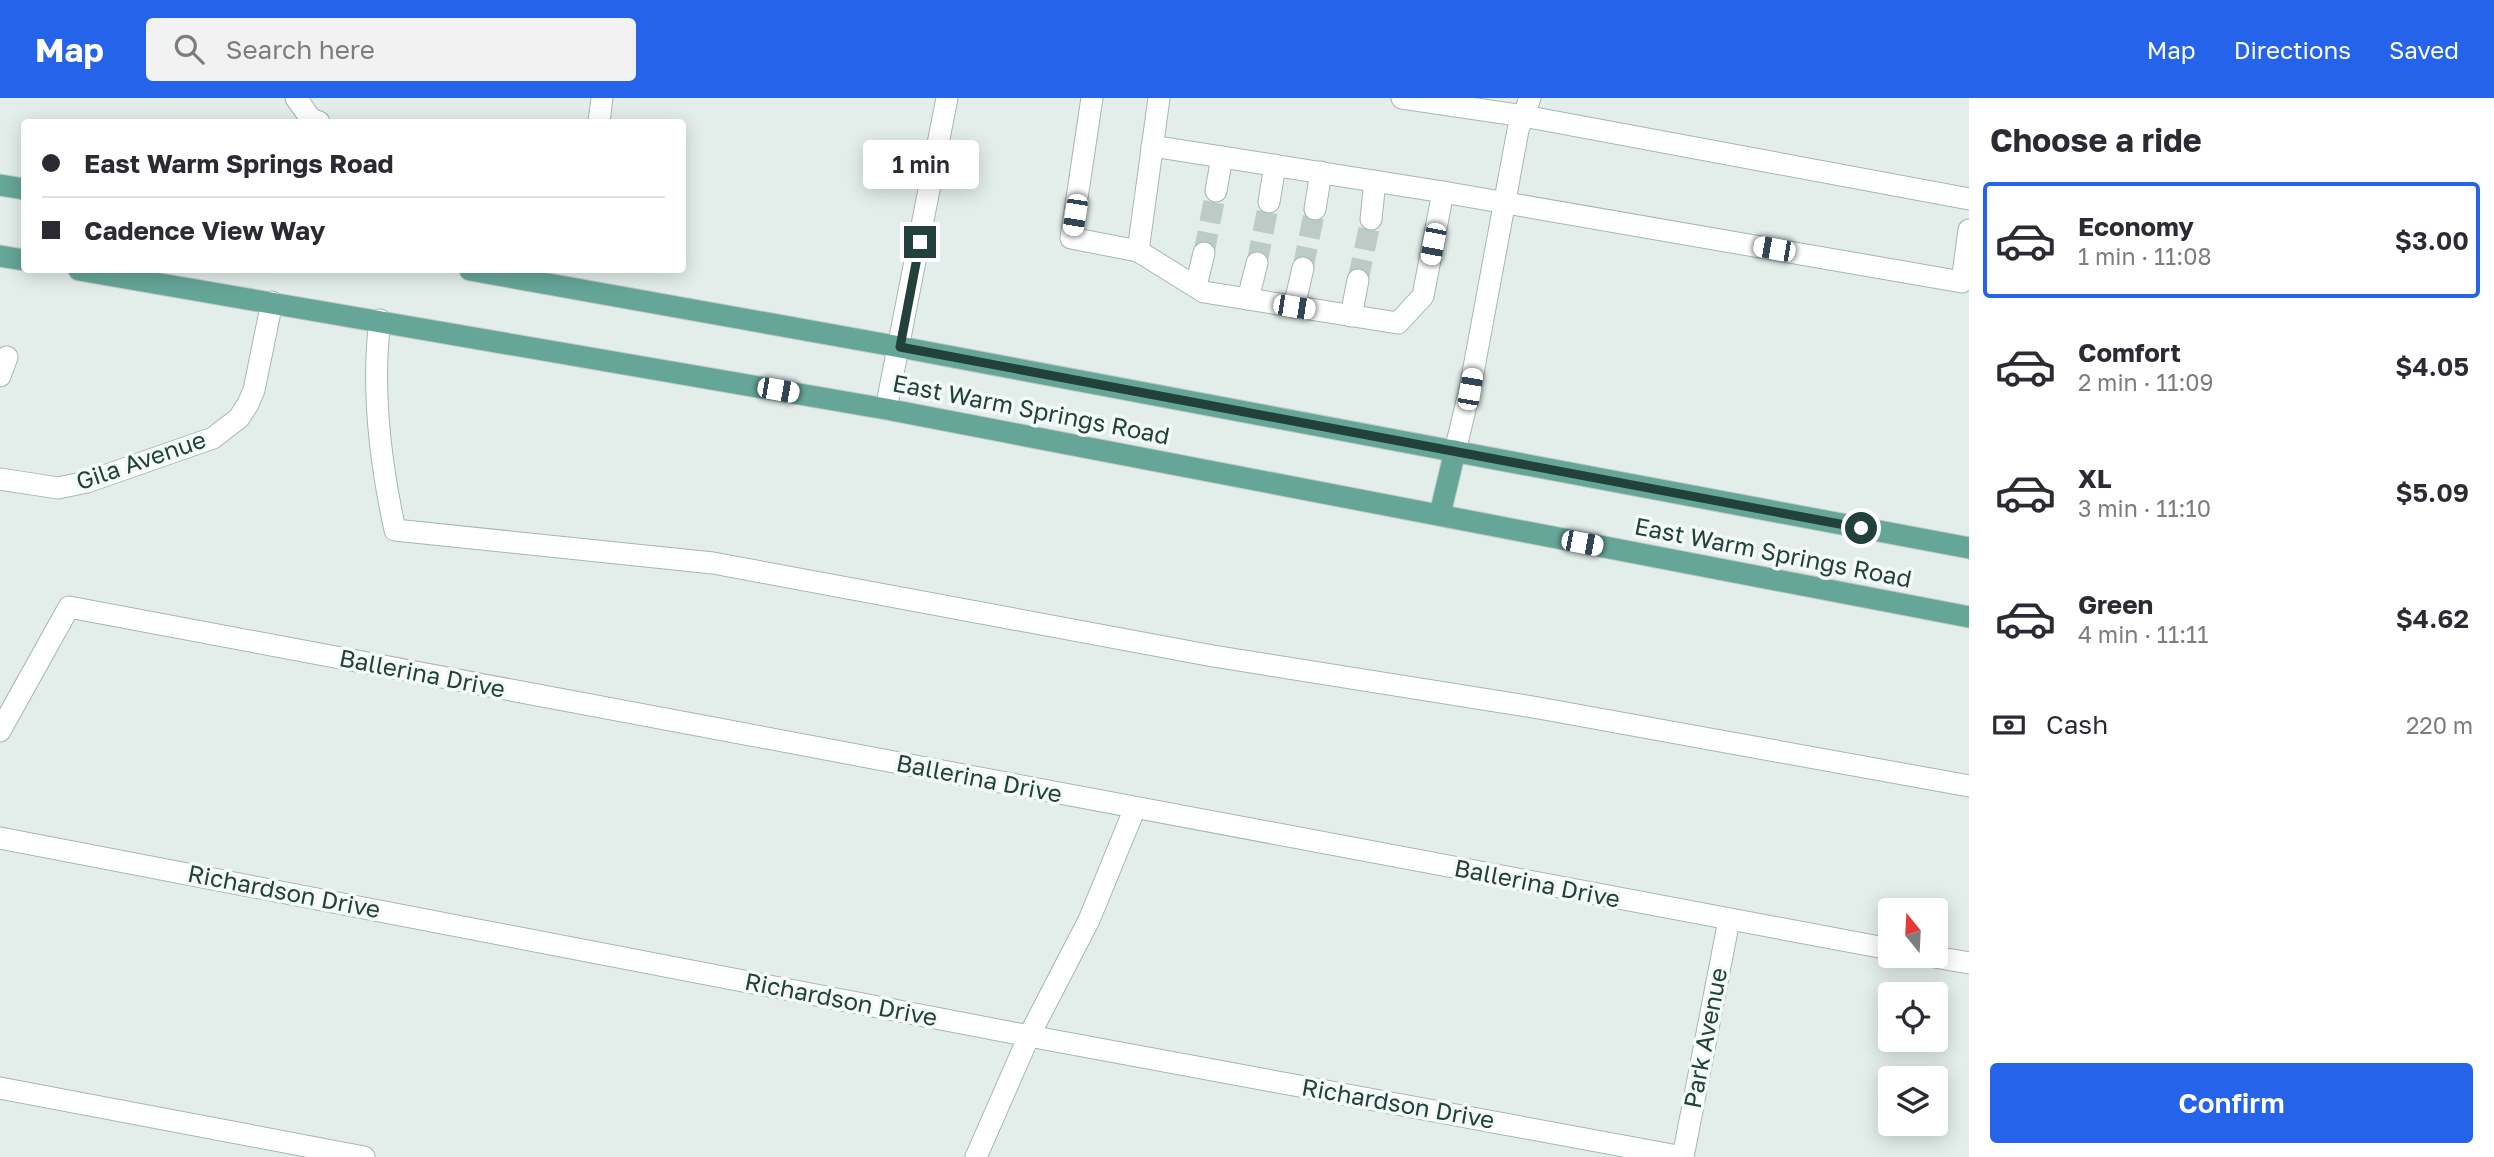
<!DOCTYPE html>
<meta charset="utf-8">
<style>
:root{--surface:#fff;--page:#f2f2f3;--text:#2b2b33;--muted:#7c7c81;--line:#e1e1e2;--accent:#2563eb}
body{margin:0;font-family:"Golos Text",sans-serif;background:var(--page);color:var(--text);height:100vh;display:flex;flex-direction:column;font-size:26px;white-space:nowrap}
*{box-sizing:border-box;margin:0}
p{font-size:23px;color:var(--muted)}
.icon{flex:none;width:38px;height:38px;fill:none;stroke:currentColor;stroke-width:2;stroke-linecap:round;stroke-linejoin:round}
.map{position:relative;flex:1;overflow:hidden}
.drawer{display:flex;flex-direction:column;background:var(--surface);width:525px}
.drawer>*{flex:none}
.top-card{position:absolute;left:21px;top:21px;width:665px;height:154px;border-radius:7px;box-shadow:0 4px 18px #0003;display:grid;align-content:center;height:154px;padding:0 21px;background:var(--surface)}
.needle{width:46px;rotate:342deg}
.tools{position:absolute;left:1878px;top:800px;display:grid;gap:14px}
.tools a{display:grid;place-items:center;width:70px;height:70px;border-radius:7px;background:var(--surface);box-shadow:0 4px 18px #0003;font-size:35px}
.end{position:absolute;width:32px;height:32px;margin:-16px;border:9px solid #21413a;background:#fff;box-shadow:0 0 0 4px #fff}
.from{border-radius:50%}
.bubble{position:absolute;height:49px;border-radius:7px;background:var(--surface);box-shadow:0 4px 18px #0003;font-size:23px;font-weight:600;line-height:49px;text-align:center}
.car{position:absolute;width:21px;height:42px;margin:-21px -10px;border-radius:9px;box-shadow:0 0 5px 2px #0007;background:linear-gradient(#fff 24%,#345 0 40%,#fff 0 76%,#345 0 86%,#fff 0)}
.top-card b{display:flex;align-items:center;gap:24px;height:66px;font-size:26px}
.top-card b+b{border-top:2px solid var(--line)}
.top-card i{width:18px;height:18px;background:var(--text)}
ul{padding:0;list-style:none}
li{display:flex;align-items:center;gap:21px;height:116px;margin:0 14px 10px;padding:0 7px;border:4px solid transparent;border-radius:7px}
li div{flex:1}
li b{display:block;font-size:26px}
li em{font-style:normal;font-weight:600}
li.active{border-color:var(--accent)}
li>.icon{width:63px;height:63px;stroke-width:1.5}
h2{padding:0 21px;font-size:32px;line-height:84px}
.pay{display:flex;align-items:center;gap:18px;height:77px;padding:0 21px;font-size:26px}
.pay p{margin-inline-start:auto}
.action{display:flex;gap:14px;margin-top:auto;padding:14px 21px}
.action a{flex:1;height:80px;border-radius:7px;background:var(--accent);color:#fff;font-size:28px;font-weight:600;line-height:80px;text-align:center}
header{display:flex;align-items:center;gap:42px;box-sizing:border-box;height:98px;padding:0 35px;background:var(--accent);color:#fff}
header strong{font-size:33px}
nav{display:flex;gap:38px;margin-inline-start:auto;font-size:24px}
.search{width:490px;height:63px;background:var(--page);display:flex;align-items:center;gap:18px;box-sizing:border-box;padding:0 24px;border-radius:7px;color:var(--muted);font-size:26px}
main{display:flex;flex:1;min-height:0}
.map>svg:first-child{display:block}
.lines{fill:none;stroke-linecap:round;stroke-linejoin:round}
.minor-tunnel{stroke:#bccbc7;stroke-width:21;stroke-dasharray:21 10;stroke-linecap:butt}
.minor-casing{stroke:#a5b7b2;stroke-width:23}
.major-casing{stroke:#c1cac8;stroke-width:23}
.minor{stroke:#fff;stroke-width:21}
.major{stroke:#65a698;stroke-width:21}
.route{stroke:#21413a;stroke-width:9}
.labels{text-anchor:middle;stroke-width:7;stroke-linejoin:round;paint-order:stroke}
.street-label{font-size:24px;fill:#21413a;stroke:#f4faf7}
</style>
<header>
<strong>Map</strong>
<div class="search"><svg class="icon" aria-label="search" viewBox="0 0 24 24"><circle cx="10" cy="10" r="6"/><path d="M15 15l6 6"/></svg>Search here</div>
<nav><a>Map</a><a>Directions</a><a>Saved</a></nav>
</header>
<main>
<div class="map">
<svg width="1969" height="1059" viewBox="0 0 1969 1059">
<rect width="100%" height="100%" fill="#e3eeea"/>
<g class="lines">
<g class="minor-tunnel">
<polyline points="1204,155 1216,93"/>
<polyline points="1257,165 1269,104"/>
<polyline points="1303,170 1315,111"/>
<polyline points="1358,182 1371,121"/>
</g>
<g class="minor-casing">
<g id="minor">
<polyline points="296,0 311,21 319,24"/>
<polyline points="1092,0 1071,140 1138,153 1159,0"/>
<polyline points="1402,0 1524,18 1969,101"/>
<polyline points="599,24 602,0"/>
<polyline points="1216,93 1222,59"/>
<polyline points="1443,94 1962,184 1969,132"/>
<polyline points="1269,104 1275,67"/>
<polyline points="1315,111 1321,74"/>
<polyline points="1371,121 1375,83"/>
<polyline points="1138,153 1204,194 1398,225 1423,198 1443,94 1152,48"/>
<polyline points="1196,188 1204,155"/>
<polyline points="1248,201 1257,165"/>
<polyline points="1294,209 1303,170"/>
<polyline points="1351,218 1358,182"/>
<path d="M380,222C371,292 380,363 395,432L713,465L1213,558L1533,609L1969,688"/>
<polyline points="0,278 7,259"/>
<polyline points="886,311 947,0"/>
<polyline points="1455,353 1470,291 1518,32 1530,0"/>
<polyline points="0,381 58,390 87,384 213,340 239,320 248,306 254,292 272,204"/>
<polyline points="0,633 69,509 1890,851"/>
<polyline points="0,740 1029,938 1683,1059"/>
<polyline points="1929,858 1969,865"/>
<polyline points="0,990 364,1059"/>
<polyline points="976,1059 1029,938 1089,822 1135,710"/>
<polyline points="1683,1059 1729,822"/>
</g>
</g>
<g class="major-casing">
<g id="major">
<polyline points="0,87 24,91"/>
<polyline points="0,158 24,162"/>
<polyline points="79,172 886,311 1969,519"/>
<polyline points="470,172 900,249 1969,450"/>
<polyline points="1440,416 1455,353"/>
</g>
</g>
<use href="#minor" class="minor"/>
<use href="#major" class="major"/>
</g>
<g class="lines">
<polyline class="route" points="920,144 900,249 1861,430"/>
</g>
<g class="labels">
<g class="street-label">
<text transform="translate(1031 312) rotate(11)" y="8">East Warm Springs Road</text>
<text transform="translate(141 363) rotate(-19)" y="8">Gila Avenue</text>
<text transform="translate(1773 455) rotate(11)" y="8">East Warm Springs Road</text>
<text transform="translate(422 576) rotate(11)" y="8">Ballerina Drive</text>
<text transform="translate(979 681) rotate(11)" y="8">Ballerina Drive</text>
<text transform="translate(1537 786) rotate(11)" y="8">Ballerina Drive</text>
<text transform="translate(284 794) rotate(11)" y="8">Richardson Drive</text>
<text transform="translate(841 902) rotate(11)" y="8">Richardson Drive</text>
<text transform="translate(1706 940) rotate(-79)" y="8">Park Avenue</text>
<text transform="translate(1398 1006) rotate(10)" y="8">Richardson Drive</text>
</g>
</g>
</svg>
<div class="tools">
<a><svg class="needle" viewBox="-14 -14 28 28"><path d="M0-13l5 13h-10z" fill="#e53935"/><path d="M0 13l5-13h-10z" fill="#7c7c81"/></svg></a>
<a><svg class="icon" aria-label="locate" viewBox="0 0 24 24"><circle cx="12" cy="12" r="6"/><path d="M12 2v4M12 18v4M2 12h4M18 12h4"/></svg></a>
<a><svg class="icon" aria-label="layers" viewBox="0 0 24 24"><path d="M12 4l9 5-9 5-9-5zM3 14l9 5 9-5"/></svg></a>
</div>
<i class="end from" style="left:1861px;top:430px"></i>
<i class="end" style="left:920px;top:144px"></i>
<div class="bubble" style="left:863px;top:42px;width:116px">1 min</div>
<i class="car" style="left:1075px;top:117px;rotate:189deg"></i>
<i class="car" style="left:1433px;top:146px;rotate:191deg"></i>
<i class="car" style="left:1774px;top:151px;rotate:280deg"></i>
<i class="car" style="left:1294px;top:209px;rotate:99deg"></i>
<i class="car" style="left:1470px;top:291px;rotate:10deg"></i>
<i class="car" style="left:778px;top:292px;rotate:100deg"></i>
<i class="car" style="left:1582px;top:445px;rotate:101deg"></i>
<div class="top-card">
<b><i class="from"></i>East Warm Springs Road</b>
<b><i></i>Cadence View Way</b>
</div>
</div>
<section class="drawer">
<h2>Choose a ride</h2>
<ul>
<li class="active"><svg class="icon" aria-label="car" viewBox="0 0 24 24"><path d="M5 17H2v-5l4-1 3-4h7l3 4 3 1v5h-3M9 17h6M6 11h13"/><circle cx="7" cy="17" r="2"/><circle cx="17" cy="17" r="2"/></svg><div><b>Economy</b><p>1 min · 11:08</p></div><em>$3.00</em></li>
<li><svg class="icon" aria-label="car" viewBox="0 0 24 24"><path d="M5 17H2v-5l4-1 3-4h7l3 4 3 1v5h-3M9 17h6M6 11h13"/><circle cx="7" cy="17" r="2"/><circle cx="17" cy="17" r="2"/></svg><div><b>Comfort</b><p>2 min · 11:09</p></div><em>$4.05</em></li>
<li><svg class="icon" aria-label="car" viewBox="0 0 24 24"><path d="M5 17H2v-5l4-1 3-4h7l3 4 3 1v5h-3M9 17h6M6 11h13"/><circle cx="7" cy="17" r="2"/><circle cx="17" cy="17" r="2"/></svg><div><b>XL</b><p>3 min · 11:10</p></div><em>$5.09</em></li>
<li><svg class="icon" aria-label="car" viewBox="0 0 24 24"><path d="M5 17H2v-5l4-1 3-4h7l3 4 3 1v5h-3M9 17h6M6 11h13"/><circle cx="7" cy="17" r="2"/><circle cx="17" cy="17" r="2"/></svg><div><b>Green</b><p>4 min · 11:11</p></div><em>$4.62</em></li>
</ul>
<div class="pay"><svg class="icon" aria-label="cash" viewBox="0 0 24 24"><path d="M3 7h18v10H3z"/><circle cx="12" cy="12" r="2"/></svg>Cash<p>220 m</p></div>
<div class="action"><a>Confirm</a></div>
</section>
</main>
